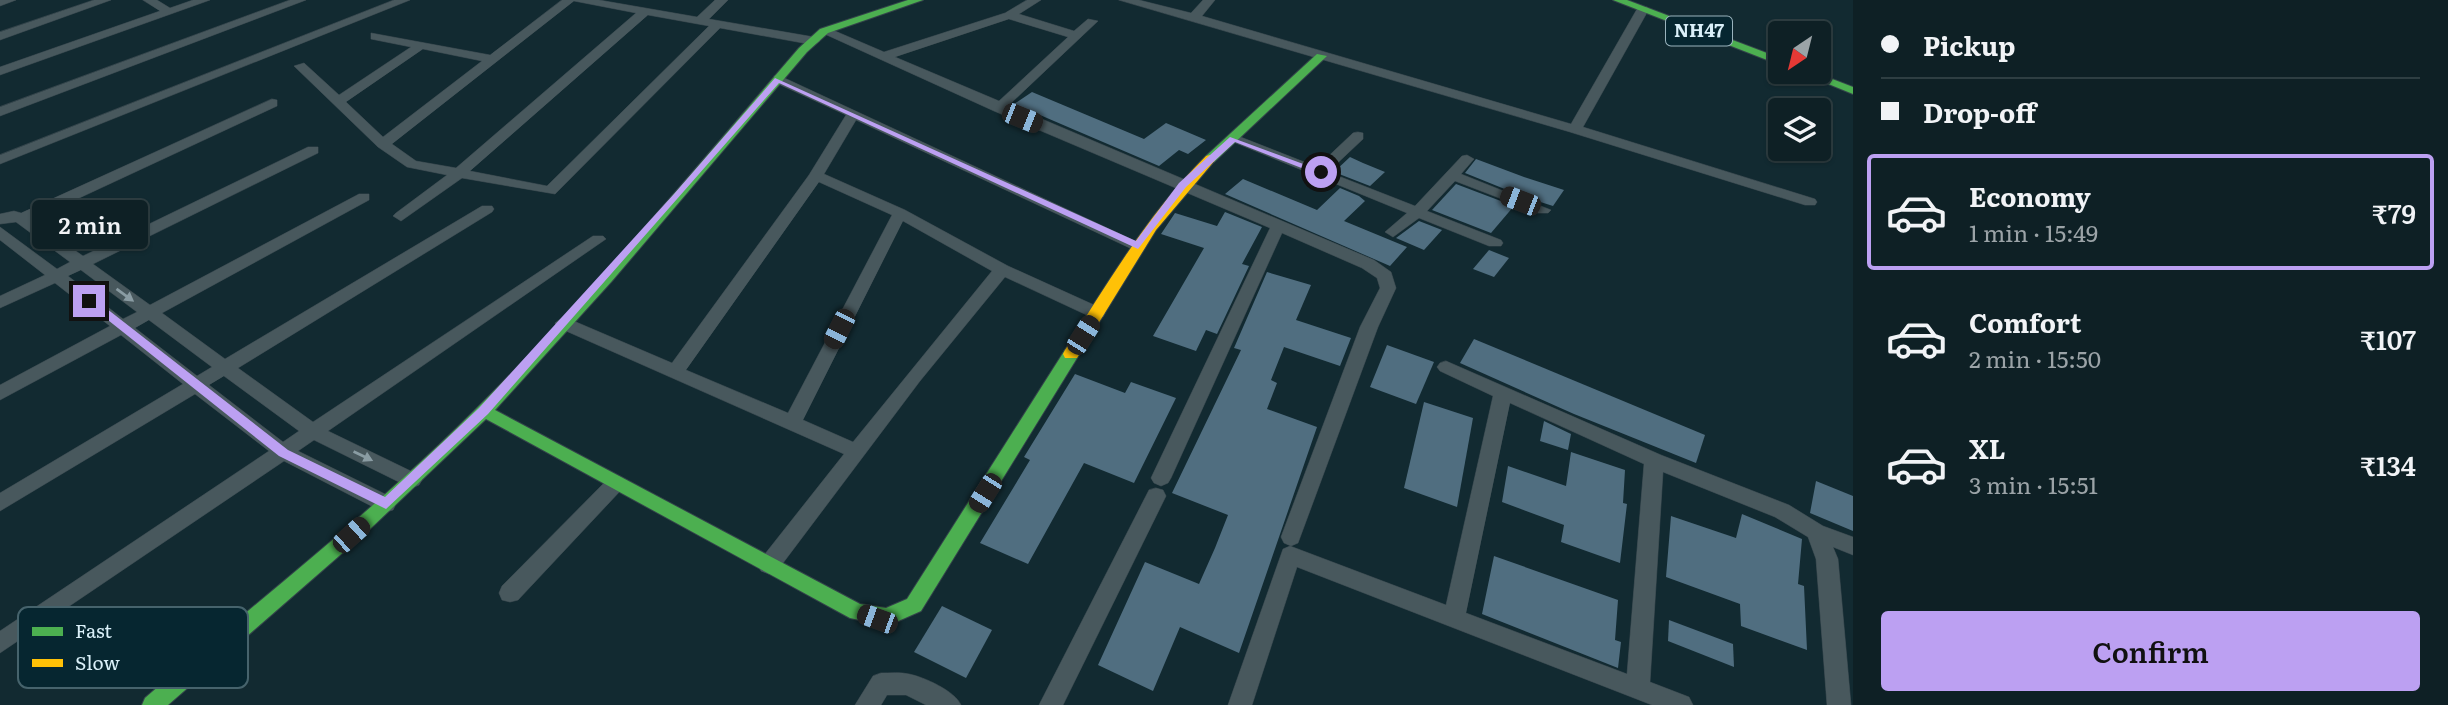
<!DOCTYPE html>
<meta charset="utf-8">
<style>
:root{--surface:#0e2025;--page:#1c2d32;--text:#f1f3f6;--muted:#9ba3a7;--line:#2e3e42;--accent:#bca0f2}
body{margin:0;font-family:Literata,serif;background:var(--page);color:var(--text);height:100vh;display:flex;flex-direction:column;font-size:26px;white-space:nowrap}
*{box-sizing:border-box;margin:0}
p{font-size:23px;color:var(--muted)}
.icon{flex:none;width:38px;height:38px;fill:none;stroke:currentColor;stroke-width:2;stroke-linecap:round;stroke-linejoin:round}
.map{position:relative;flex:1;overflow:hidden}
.drawer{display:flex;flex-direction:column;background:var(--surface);width:595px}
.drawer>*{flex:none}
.banner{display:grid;align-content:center;height:154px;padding:0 28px;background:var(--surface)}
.needle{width:46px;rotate:215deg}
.buttons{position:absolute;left:1768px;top:21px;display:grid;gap:14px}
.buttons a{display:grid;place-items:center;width:63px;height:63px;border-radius:7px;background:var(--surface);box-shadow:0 2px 5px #0004,0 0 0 2px var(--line);font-size:35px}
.end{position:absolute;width:32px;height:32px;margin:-16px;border:9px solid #bca0f2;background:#111;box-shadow:0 0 0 4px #111}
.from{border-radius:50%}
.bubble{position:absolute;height:49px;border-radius:7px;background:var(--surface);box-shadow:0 2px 5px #0004,0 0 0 2px var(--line);font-size:23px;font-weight:600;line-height:49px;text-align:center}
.car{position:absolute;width:21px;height:42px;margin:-21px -10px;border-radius:9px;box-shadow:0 0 5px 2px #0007;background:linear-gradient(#222 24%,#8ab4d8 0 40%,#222 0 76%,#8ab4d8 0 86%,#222 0)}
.banner b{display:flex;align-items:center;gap:24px;height:66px;font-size:26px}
.banner b+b{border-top:2px solid var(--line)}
.banner i{width:18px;height:18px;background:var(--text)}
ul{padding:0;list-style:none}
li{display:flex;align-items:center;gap:21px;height:116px;margin:0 14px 10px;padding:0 14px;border:4px solid transparent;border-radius:7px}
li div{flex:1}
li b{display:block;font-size:26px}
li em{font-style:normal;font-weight:600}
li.current{border-color:var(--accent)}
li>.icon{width:63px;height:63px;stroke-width:1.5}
.primary-button{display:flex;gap:14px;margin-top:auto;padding:14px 28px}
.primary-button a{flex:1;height:80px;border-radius:7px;background:var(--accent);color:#111;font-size:28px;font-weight:600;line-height:80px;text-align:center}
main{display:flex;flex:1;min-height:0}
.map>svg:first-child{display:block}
.building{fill:#506e80}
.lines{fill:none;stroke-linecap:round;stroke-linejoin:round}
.street-casing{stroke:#33434a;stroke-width:1}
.fast-casing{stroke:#33434a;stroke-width:2}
.slow-casing{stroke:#33434a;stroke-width:2}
.street{fill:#48585d;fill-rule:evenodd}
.fast{fill:#4caf50;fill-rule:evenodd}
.slow{fill:#ffc107;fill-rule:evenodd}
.oneway{fill:#8a9ca3}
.route{fill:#bca0f2}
.labels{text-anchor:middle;stroke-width:7;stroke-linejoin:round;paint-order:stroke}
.shield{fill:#062630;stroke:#9ab3bd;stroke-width:2}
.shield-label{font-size:18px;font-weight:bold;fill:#daf0f9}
.key{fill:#062630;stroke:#46636c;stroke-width:2}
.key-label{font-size:19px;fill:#daf0f9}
</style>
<main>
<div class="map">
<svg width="1853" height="705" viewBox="0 0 1853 705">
<rect width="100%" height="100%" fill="#122a31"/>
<g class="building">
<polygon points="1032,92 1144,139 1166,123 1206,140 1188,154 1179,150 1159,166 1014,104"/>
<polygon points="1350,157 1363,163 1385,172 1370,186 1334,172"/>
<polygon points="1476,159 1524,177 1564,190 1553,206 1522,196 1465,173"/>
<polygon points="1243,179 1317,210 1340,188 1359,196 1365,201 1344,221 1407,247 1390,266 1225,194"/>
<polygon points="1456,184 1514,206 1491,233 1432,210"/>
<polygon points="1225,212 1262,227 1242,264 1249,266 1217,334 1206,330 1196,351 1153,336 1204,248 1161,234 1175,213 1217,226"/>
<polygon points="1419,221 1442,230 1424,250 1396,238"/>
<polygon points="1489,250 1509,258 1494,277 1473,269"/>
<polygon points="1267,272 1311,285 1296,320 1351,338 1340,366 1284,347 1271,380 1277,383 1267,409 1317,427 1239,653 1180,627 1153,691 1098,665 1145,562 1199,584 1215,548 1228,515 1172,493 1241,350 1234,348"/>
<polygon points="1474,339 1705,435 1696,463 1574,414 1460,363"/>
<polygon points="1387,345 1434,362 1416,404 1370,387"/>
<polygon points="1075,374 1125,393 1131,382 1176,398 1134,483 1084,463 1028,564 980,543 1030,460 1024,457"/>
<polygon points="1424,402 1473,418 1457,507 1404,488"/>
<polygon points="1544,421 1571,434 1568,450 1540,441"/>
<polygon points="1571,452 1625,470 1623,503 1627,504 1620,563 1561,542 1564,525 1502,502 1508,466 1566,486"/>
<polygon points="1816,481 1853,496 1853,531 1810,513"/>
<polygon points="1742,514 1802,539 1798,584 1804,586 1807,650 1741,626 1740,604 1666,577 1671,516 1736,538"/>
<polygon points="1494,556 1618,600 1615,640 1621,642 1618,668 1482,614"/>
<polygon points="942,606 992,630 966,678 914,652"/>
<polygon points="1669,620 1733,644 1734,667 1668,641"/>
</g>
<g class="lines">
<g class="street-casing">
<g id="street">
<polygon points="0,0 16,0 0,6"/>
<polygon points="94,0 111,0 0,40 0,32"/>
<polygon points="143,0 157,0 170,8 193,0 210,0 0,75 0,67 160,11"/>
<polygon points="290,0 306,0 0,116 0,107"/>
<polygon points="394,0 410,0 0,164 0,155"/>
<path d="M562,0H599L697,17L715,0H728L709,19L814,37L820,41L814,45L720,28L555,194L462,178L401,221L393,216L396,213L447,175L407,167L378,147L294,66L304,63L339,95L411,47L371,39V33L490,55ZM574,1L636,13L456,168L416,161L392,144ZM648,15L709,26L547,186L470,171ZM423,49L482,61L383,137L346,102Z"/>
<path d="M1027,0H1041L1019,14L1074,31L1088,19L1098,21L1009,105L1374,260L1391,272L1396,288L1378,327L1298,543L1291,546L1284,543L1281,537L1360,327L1380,288L1377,278L1362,268L1282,233L1171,478L1168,483L1161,486L1154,483L1151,478L1270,228L994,111L818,31L828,28L884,52L1005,13ZM1009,19L1068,37L999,101L895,57Z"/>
<polygon points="1119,0 1139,0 1191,13 1203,0 1215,0 1202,16 1571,124 1637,9 1647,7 1649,9 1583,127 1815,199 1817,202 1815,205 1805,205 1570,132"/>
<path d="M778,75L1146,246L1144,249H1132L856,120L824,174L905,210L1008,266L1103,309L1105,313L1103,317H1091L1005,277L920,381L777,571L769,574L761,571L758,565L761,559L844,454L557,327L555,323L563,317L569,319L672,363L809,175L846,115L774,82V76ZM819,182L892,215L788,413L686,370ZM903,221L992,271L853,442L803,420Z"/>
<path d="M272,99L277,100V106L32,220L83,256L308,147H318V153L93,264L150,305L359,194H369V200L162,313L225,359L482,206H492L494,209L492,212L238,368L313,422L593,236H603L606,239L328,431L419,475L422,480L419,485L412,488L405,485L314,440L298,451L393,498L396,504L393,510L386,512L379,510L284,461L0,653V631L269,451L195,394L0,511V493L183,384L121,335L0,400V385L110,326L55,283L0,308V296L45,275L0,240V227L57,269L70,262L16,222L0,224V214L14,211L21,213ZM81,270L137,312L123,319L68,276ZM149,320L212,367L197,376L135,328ZM224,376L299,431L283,442L209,385Z"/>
<polygon points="1358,132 1363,133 1363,139 1328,172 1415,206 1462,156 1467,155 1474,159 1461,174 1551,210 1548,213 1538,213 1455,181 1427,211 1501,240 1503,243 1501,246 1489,246 1419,218 1393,237 1385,232 1407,213 1226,139 1228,136 1238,136 1317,167 1353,133"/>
<path d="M1446,361L1661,455L1789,505L1823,526L1853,537V555L1833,547L1838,559L1851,705H1827L1816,559L1808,537L1775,517L1663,472L1650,682L1689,697L1693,705H1652L1297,567L1252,705H1228L1283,549L1290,546L1446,605L1493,396L1440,371L1437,367L1440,363ZM1510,403L1644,464L1627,674L1466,613Z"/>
<polygon points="616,475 623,478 626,483 623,488 518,600 510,602 502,600 499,593 502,586 609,478"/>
<polygon points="1156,488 1163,490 1166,496 1063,705 1039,705 1149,490"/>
<path d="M881,673C890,673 901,672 909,674C924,677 955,691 961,705H926L906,695H887L881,705H855L873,676Z"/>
</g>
</g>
<g class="fast-casing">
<g id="fast">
<path d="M908,0H923L828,33L807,52L612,281L495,410L860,604L886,608L907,599L1065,350H1077L1079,354L1077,358L921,611L887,626L850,618L486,419L370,529L168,705H142L145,698C243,613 345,534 439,445C569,322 683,183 799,48L820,29Z"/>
<polygon points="1613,0 1627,0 1780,58 1780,65"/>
<polygon points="1317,54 1327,56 1214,162 1206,162 1206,156"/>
<polygon points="1799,72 1814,72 1853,87 1853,94"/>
</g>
</g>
<g class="slow-casing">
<path id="slow" d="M1210,155L1216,159L1156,230L1077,358H1065L1063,354L1065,350C1108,282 1148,214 1206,156Z"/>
</g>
<use href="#street" class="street"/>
<use href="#fast" class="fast"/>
<use href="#slow" class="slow"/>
</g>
<defs><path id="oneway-solid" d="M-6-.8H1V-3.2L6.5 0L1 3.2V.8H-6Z" transform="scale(1.75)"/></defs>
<g class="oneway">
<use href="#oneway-solid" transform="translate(125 295) rotate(36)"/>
<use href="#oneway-solid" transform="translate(363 456) rotate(26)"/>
</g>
<polygon class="route" points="775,78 1136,241 1179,183 1230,137 1325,172 1317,174 1235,142 1186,187 1138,249 779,83 488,414 386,509 279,456 84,301 93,298 288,450 385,497 479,408 674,194"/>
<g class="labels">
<rect class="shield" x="1666" y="16.5" width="66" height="29" rx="5"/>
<g class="shield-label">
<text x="1699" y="37">NH47</text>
</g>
</g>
<rect x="18" y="607" width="230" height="81" rx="10" class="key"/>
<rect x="32" y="627" width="31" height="9" fill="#4caf50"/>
<rect x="32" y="659" width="31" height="8" fill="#ffc107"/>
<g class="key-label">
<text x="75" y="638">Fast</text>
<text x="75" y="670">Slow</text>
</g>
</svg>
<div class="buttons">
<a><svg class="needle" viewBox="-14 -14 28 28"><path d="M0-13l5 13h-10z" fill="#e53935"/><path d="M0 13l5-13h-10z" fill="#9ba3a7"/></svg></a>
<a><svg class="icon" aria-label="layers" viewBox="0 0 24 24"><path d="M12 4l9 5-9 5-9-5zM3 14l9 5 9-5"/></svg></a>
</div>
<i class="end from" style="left:1321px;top:172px"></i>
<i class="end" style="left:89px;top:301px"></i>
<div class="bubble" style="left:32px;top:200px;width:116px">2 min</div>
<i class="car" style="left:1022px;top:118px;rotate:112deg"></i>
<i class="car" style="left:1520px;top:201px;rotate:291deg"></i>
<i class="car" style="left:839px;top:329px;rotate:207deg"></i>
<i class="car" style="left:1083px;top:335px;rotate:32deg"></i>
<i class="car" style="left:985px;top:493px;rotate:212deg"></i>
<i class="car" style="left:351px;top:535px;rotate:48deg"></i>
<i class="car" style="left:877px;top:619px;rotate:290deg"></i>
</div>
<section class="drawer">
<div class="banner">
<b><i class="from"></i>Pickup</b>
<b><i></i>Drop-off</b>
</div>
<ul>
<li class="current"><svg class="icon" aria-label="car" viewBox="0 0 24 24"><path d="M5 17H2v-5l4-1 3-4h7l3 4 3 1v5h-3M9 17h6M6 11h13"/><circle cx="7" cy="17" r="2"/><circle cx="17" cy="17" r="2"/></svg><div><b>Economy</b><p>1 min · 15:49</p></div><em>₹79</em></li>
<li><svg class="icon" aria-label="car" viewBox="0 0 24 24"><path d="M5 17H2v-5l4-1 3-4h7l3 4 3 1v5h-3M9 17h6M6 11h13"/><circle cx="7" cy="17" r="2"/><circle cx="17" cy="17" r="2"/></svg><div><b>Comfort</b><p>2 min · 15:50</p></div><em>₹107</em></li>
<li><svg class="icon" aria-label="car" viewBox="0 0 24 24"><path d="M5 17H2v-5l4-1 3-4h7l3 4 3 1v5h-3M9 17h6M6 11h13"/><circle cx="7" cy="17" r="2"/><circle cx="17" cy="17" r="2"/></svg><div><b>XL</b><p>3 min · 15:51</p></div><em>₹134</em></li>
</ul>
<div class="primary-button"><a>Confirm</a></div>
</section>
</main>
